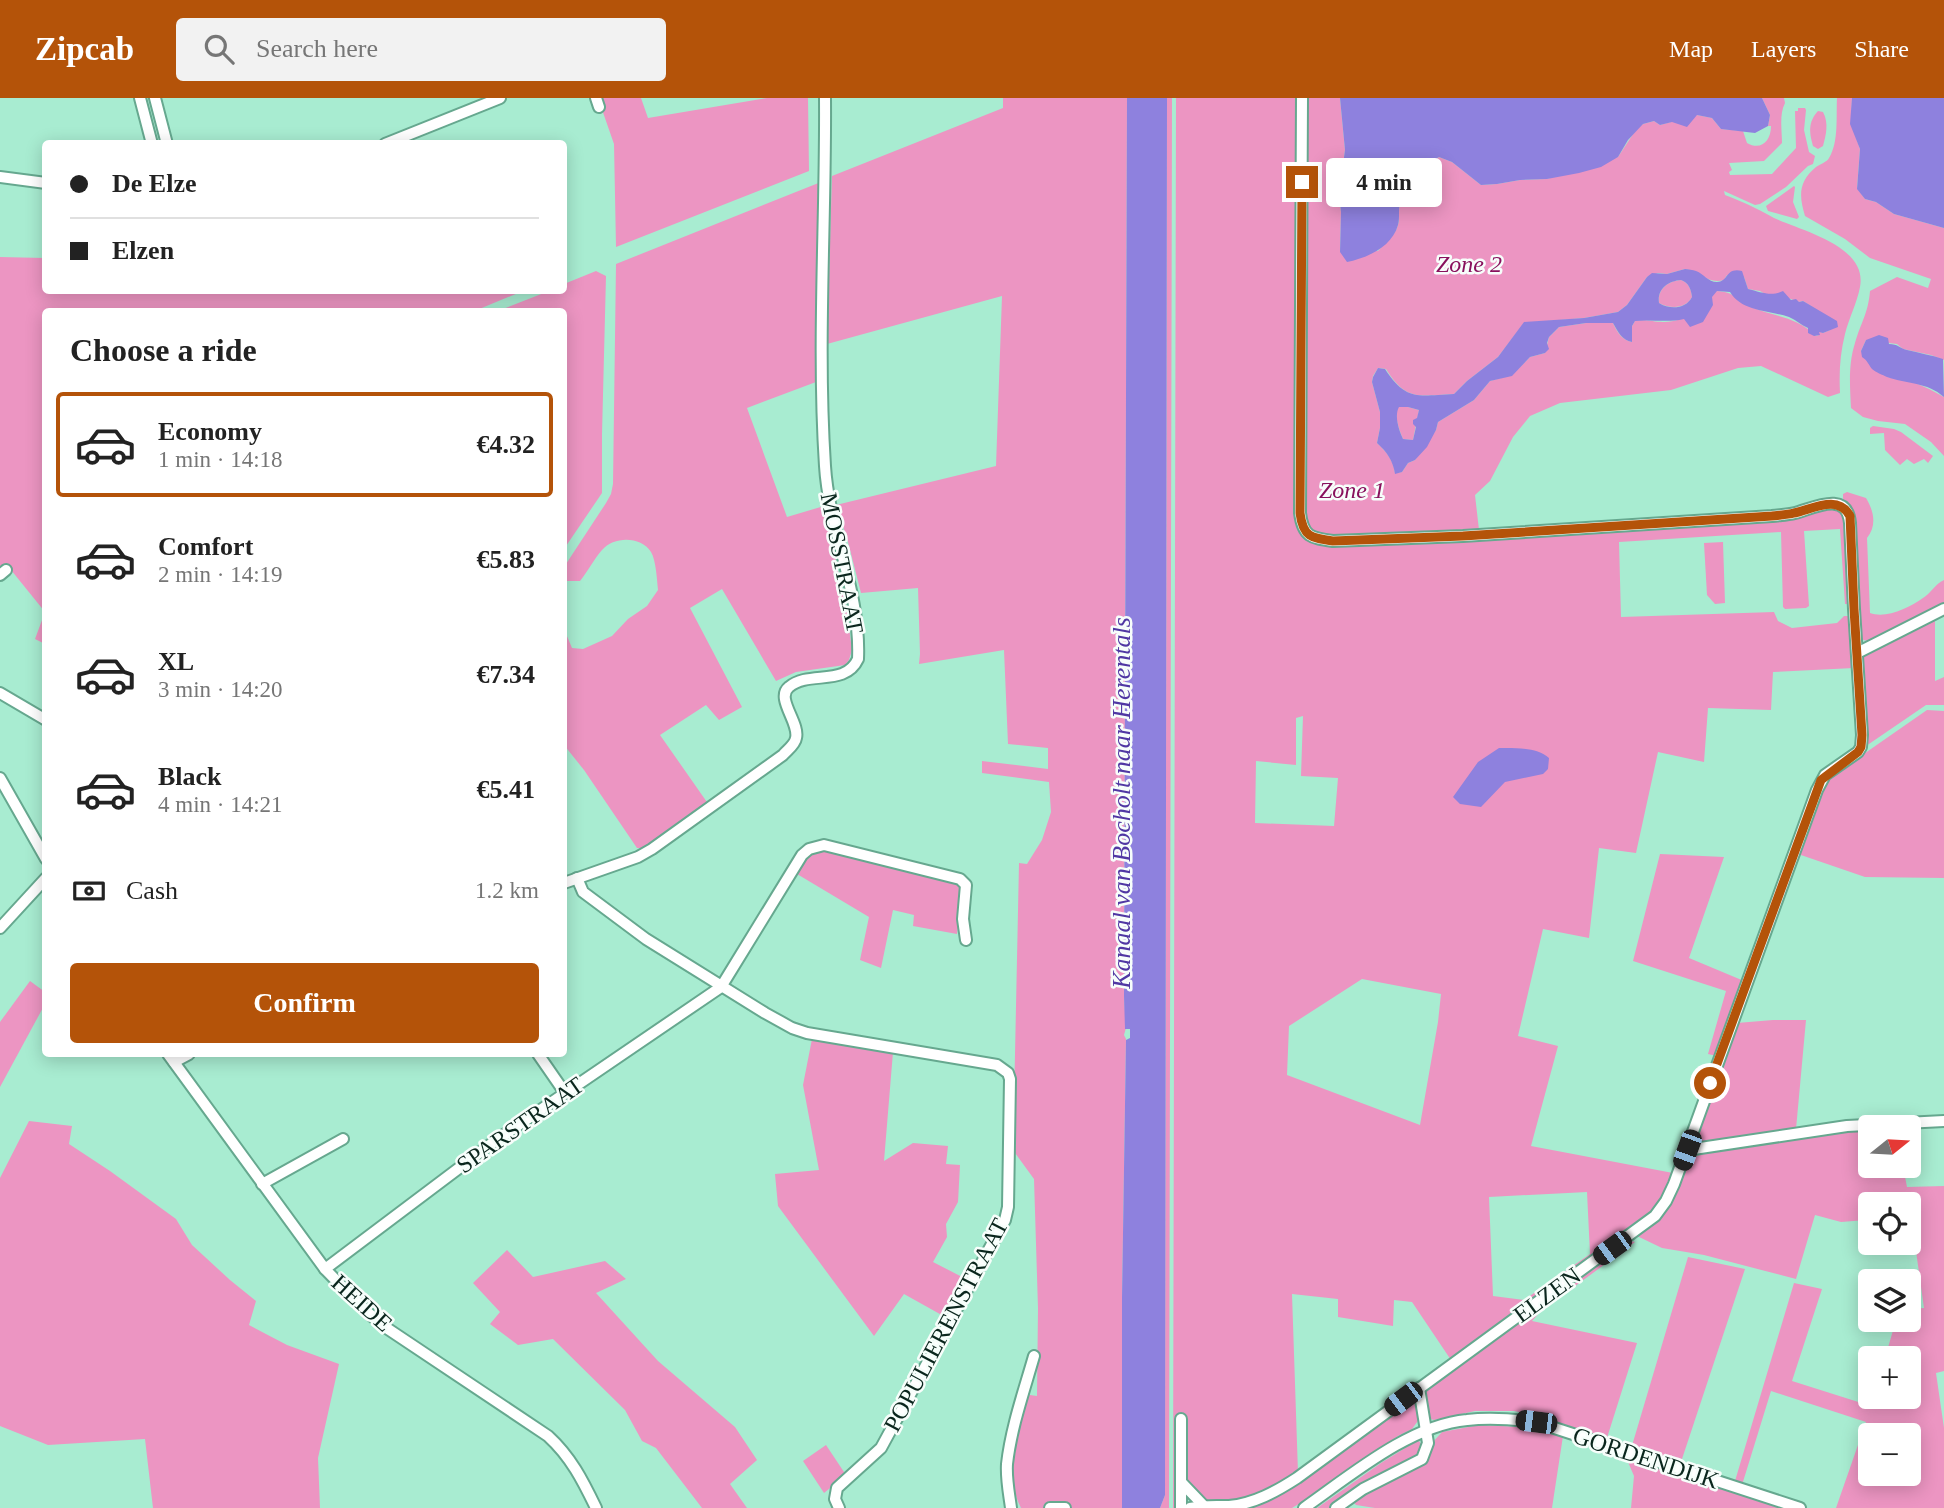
<!DOCTYPE html>
<meta charset="utf-8">
<style>
:root{--surface:#fff;--page:#f2f2f2;--text:#222;--muted:#767676;--line:#e0e0e0;--accent:#b45309}
body{margin:0;font-family:Georgia,serif;background:var(--page);color:var(--text);height:100vh;display:flex;flex-direction:column;font-size:26px;white-space:nowrap}
*{box-sizing:border-box;margin:0}
p{font-size:23px;color:var(--muted)}
.icon{flex:none;width:38px;height:38px;fill:none;stroke:currentColor;stroke-width:2;stroke-linecap:round;stroke-linejoin:round}
.map{position:relative;flex:1;overflow:hidden}
.details{position:absolute;left:42px;top:210px;width:525px;height:749px;display:flex;flex-direction:column;background:var(--surface);border-radius:7px;box-shadow:0 4px 18px #0003}
.details>*{flex:none}
.top-card{position:absolute;left:42px;top:42px;width:525px;height:154px;border-radius:7px;box-shadow:0 4px 18px #0003;display:grid;align-content:center;height:154px;padding:0 28px;background:var(--surface)}
.needle{width:46px;rotate:72deg}
.buttons{position:absolute;left:1858px;top:1017px;display:grid;gap:14px}
.buttons a{display:grid;place-items:center;width:63px;height:63px;border-radius:7px;background:var(--surface);box-shadow:0 4px 18px #0003;font-size:35px}
.end{position:absolute;width:32px;height:32px;margin:-16px;border:9px solid #b45309;background:#fff;box-shadow:0 0 0 4px #fff}
.from{border-radius:50%}
.bubble{position:absolute;height:49px;border-radius:7px;background:var(--surface);box-shadow:0 4px 18px #0003;font-size:23px;font-weight:800;line-height:49px;text-align:center}
.car{position:absolute;width:21px;height:42px;margin:-21px -10px;border-radius:9px;box-shadow:0 0 5px 2px #0007;background:linear-gradient(#222 24%,#8ab4d8 0 40%,#222 0 76%,#8ab4d8 0 86%,#222 0)}
.top-card b{display:flex;align-items:center;gap:24px;height:66px;font-size:26px}
.top-card b+b{border-top:2px solid var(--line)}
.top-card i{width:18px;height:18px;background:var(--text)}
ul{padding:0;list-style:none}
li{display:flex;align-items:center;gap:21px;height:105px;margin:0 14px 10px;padding:0 14px;border:4px solid transparent;border-radius:7px}
li div{flex:1}
li b{display:block;font-size:26px}
li em{font-style:normal;font-weight:800}
li.selected{border-color:var(--accent)}
li>.icon{width:63px;height:63px;stroke-width:1.5}
h2{padding:0 28px;font-size:32px;line-height:84px}
.pay{display:flex;align-items:center;gap:18px;height:77px;padding:0 28px;font-size:26px}
.pay p{margin-inline-start:auto}
.action{display:flex;gap:14px;margin-top:auto;padding:14px 28px}
.action a{flex:1;height:80px;border-radius:7px;background:var(--accent);color:#fff;font-size:28px;font-weight:800;line-height:80px;text-align:center}
header{display:flex;align-items:center;gap:42px;box-sizing:border-box;height:98px;padding:0 35px;background:var(--accent);color:#fff}
header strong{font-size:33px}
nav{display:flex;gap:38px;margin-inline-start:auto;font-size:24px}
.search{width:490px;height:63px;background:var(--page);display:flex;align-items:center;gap:18px;box-sizing:border-box;padding:0 24px;border-radius:7px;color:var(--muted);font-size:26px}
.map>svg:first-child{display:block}
.green{fill:#ec95c2;fill-rule:evenodd}
.water{fill:#8e81de;fill-rule:evenodd}
.lines{fill:none;stroke-linecap:round;stroke-linejoin:round}
.minor-casing{stroke:#66a88f;stroke-width:14}
.minor{stroke:#fff;stroke-width:10}
.route{stroke:#b45309;stroke-width:9}
.labels{text-anchor:middle;stroke-width:5;stroke-linejoin:round;paint-order:stroke}
.park-label{font-size:24px;font-style:italic;fill:#88115d;stroke:#f7fefb}
.street-label{font-size:24px;fill:#0a261d;stroke:#f7fefb}
.water-label{font-size:26px;font-style:italic;fill:#5037a3;stroke:#f7fefb}
</style>
<header>
<strong>Zipcab</strong>
<div class="search"><svg class="icon" aria-label="search" viewBox="0 0 24 24"><circle cx="10" cy="10" r="6"/><path d="M15 15l6 6"/></svg>Search here</div>
<nav><a>Map</a><a>Layers</a><a>Share</a></nav>
</header>
<div class="map">
<svg width="1944" height="1410" viewBox="0 0 1944 1410">
<rect width="100%" height="100%" fill="#a8ecd1"/>
<g class="green">
<polygon points="598,0 641,0 648,20 767,0 808,0 809,73 616,149 614,46"/>
<path d="M1003,0H1127L1124,898L1126,930L1124,937L1126,941L1122,1200V1410H1021C1003,1376 1018,1335 1025,1300L1030,1297L1037,1298L1038,1210L1034,1081L1013,1052L1019,765L1027,766L1042,742L1051,714L1049,684L982,675V663L1048,671V650L1008,646L1004,552L919,566L920,556L918,490L861,495L848,444L836,407L996,368L1002,198L827,246L832,78L1003,10Z"/>
<polygon points="1167,0 1172,0 1169,1410 1160,1410 1165,1397"/>
<path d="M1176,0H1298L1297,431C1307,444 1310,446 1326,448L1782,422L1834,410L1843,413L1847,425L1851,506H1845L1840,431L1804,433L1809,508L1806,510L1785,511L1783,509L1781,434L1619,444L1621,519L1774,514L1778,523L1792,530L1837,525L1844,518H1852L1854,570L1773,574L1771,612L1708,610L1704,664L1658,654L1636,755L1599,750L1589,840L1543,831L1518,938L1558,948L1531,1048L1673,1075L1668,1089L1651,1117L1451,1262L1412,1204L1394,1202L1393,1228L1338,1219V1201L1292,1196L1298,1375L1260,1395L1232,1404L1205,1403L1190,1392L1184,1378L1176,1410H1173ZM1303,618L1301,678L1338,680L1334,728L1255,725L1256,663L1296,667V620ZM1362,881L1441,896L1438,924L1420,1027L1287,977L1289,928ZM1587,1094L1590,1156L1524,1202L1493,1198L1489,1099Z"/>
<path d="M1306,0H1340L1345,52L1339,96L1341,114L1340,154L1378,153C1385,145 1395,138 1398,127C1400,120 1398,112 1400,105C1406,87 1423,68 1439,59L1452,64L1481,87L1497,86L1520,82L1547,81L1618,59L1637,30L1643,26L1654,23L1660,27L1697,17L1712,20L1721,31L1743,33L1747,45C1761,53 1771,43 1771,28H1768L1770,17L1762,0H1784L1785,5C1779,16 1782,33 1782,45L1764,63L1729,65L1732,72L1729,74L1730,77L1772,76L1796,50L1795,13H1798V10H1805L1806,12L1804,32L1809,54L1815,58L1813,66L1808,68L1786,89L1760,106L1755,107L1724,93L1725,97C1735,101 1746,105 1755,110C1762,113 1768,117 1774,120C1802,133 1868,148 1860,189C1857,205 1849,220 1845,236C1840,256 1839,274 1840,295L1828,299L1761,268L1738,270L1671,292L1560,305L1530,318L1513,339L1490,383L1475,397L1479,432L1331,439L1315,437L1306,430L1305,416ZM1685,171C1701,173 1708,187 1724,182L1727,177L1744,179L1748,191L1760,193L1767,197L1777,196L1799,204L1803,203L1831,221L1830,232L1823,235L1819,233V237L1816,238C1796,218 1775,219 1751,209C1735,202 1737,194 1716,193C1705,208 1683,225 1663,224C1652,224 1647,221 1635,223L1632,228V244C1622,242 1617,234 1613,225H1586L1559,229L1549,239L1545,255L1530,259L1512,277L1490,283L1474,302L1438,324L1436,332L1415,362L1408,365L1402,374L1395,375C1393,362 1387,354 1377,345L1380,330V314L1372,284L1373,278L1378,270L1386,271C1407,305 1420,297 1454,296L1467,283L1498,259L1524,225L1584,220L1618,214L1627,207L1647,179L1658,175L1667,176Z"/>
<path d="M1837,0H1852L1851,26L1860,51L1857,90L1865,101L1876,104L1894,116L1944,130V262L1931,257L1903,251L1897,246L1866,242L1861,253L1868,262L1888,279L1911,283L1929,291L1944,299V358L1931,344L1905,326L1878,323L1863,319L1851,310C1850,288 1848,267 1855,245C1861,224 1868,216 1870,193L1897,179L1928,190L1931,181L1870,160L1845,141L1805,118C1799,98 1798,84 1816,69C1820,66 1827,64 1829,60C1839,44 1836,18 1837,0Z"/>
<path d="M1818,13L1823,14C1829,25 1826,37 1823,48L1818,51L1813,48C1809,34 1808,24 1818,13Z"/>
<path d="M821,84L816,284L747,310L787,419L824,408L825,411L847,515L852,552L849,562L845,567L796,574L776,583L722,491L690,510L742,609L719,622L706,607L660,637L709,707L645,750H637L584,672L564,647V531L572,550L583,551L612,538L628,521L647,508L658,492C657,482 656,462 651,454C641,438 614,438 602,452C594,461 588,473 580,483H564V469L606,405L611,396L613,386L616,166Z"/>
<polygon points="1794,88 1795,89 1793,104 1799,119 1797,121 1768,113 1766,108"/>
<polygon points="0,159 45,160 46,192 523,193 472,214 46,214 45,546 35,541 45,514 7,467 0,472"/>
<polygon points="596,173 606,178 602,336 602,395 564,451 564,214 498,213 549,193 564,192 564,186"/>
<path d="M1681,182C1689,185 1691,191 1692,199C1686,211 1670,211 1659,205C1657,191 1668,183 1681,182Z"/>
<path d="M1398,309H1408L1419,312L1413,342L1403,341C1399,331 1394,319 1398,309Z"/>
<polygon points="1873,328 1894,331 1901,334 1933,358 1928,365 1924,361 1914,366 1907,361 1900,367 1885,352 1884,335 1870,336 1870,330"/>
<path d="M1847,394L1866,400C1874,413 1877,428 1867,440L1870,515C1886,521 1909,510 1923,500C1931,495 1935,486 1944,482V507L1871,544L1860,541L1854,419L1848,405L1843,404V396Z"/>
<polygon points="1723,444 1725,505 1715,506 1707,497 1704,445"/>
<polygon points="1935,520 1935,583 1944,579 1944,607 1926,607 1866,648 1861,558"/>
<polygon points="1927,612 1944,613 1944,780 1865,779 1798,756 1825,683"/>
<path d="M821,752L956,785C967,798 959,820 957,836L913,828L914,817L893,812L881,870L860,862L869,819L797,776C803,765 809,756 821,752Z"/>
<polygon points="1660,756 1724,759 1689,860 1744,883 1717,958 1708,956 1726,893 1633,863"/>
<polygon points="30,883 45,894 45,906 0,989 0,924"/>
<polygon points="1773,922 1806,922 1796,1031 1693,1050 1737,925"/>
<polygon points="812,941 893,954 884,1063 913,1045 948,1048 946,1066 960,1067 958,1104 946,1126 947,1139 933,1164 968,1182 947,1220 904,1196 874,1238 778,1108 775,1076 819,1072 803,987"/>
<polygon points="29,1023 72,1028 69,1046 110,1073 176,1121 192,1147 230,1182 256,1203 249,1227 287,1247 339,1266 318,1360 320,1410 153,1410 145,1341 48,1347 0,1328 0,1080"/>
<path d="M1871,1029V1068H1903L1907,1089L1944,1088V1273L1936,1275L1944,1330V1410H1836L1866,1324L1771,1293L1742,1387L1735,1383L1794,1185L1822,1191L1792,1283L1871,1308L1874,1299L1909,1298V1260H1885L1896,1222H1909V1211L1924,1210L1915,1146L1872,1147L1871,1145L1909,1144V1106H1871V1143L1866,1122L1841,1124L1815,1117L1796,1181L1704,1157L1662,1150L1637,1138L1684,1069L1690,1062L1707,1052ZM1871,1337H1909V1376H1871Z"/>
<polygon points="1631,1143 1635,1144 1540,1214 1532,1223 1637,1245 1606,1343 1536,1317 1514,1313 1475,1313 1434,1322 1427,1320 1423,1294 1427,1289"/>
<polygon points="507,1152 533,1179 605,1163 626,1181 596,1195 658,1263 735,1329 757,1362 730,1386 747,1410 702,1410 656,1350 642,1343 625,1312 553,1241 518,1247 490,1226 500,1214 473,1185"/>
<polygon points="1688,1159 1745,1171 1680,1367 1631,1351"/>
<polygon points="1406,1305 1414,1305 1418,1307 1420,1320 1412,1331 1398,1338 1297,1407 1292,1410 1233,1410 1250,1407"/>
<polygon points="1479,1327 1524,1329 1563,1338 1552,1410 1375,1410 1356,1407 1352,1402 1426,1364 1433,1344 1442,1334"/>
<polygon points="1418,1342 1424,1349 1422,1359 1335,1410 1317,1410 1381,1365"/>
<polygon points="826,1347 846,1377 824,1395 803,1363"/>
<polygon points="1625,1357 1785,1410 1631,1410 1634,1378"/>
</g>
<g class="water">
<polygon points="1127,0 1167,0 1165,1397 1160,1410 1122,1410 1122,1200 1126,942 1130,940 1130,931 1125,931 1124,898"/>
<path d="M1340,0H1762L1770,17L1768,28L1755,35L1721,31L1712,20L1697,17L1687,29L1672,24L1660,27L1654,23L1643,26L1628,42L1618,59L1601,69L1579,75L1547,81L1520,82L1497,86L1481,87L1452,64L1439,59C1422,68 1406,87 1400,105C1398,112 1400,120 1398,127C1392,149 1367,160 1347,164L1340,154L1341,114L1339,96L1345,52Z"/>
<polygon points="1852,0 1944,0 1944,130 1894,116 1876,104 1865,101 1857,91 1860,51 1850,26"/>
<path d="M1685,171C1688,171 1693,172 1696,173C1704,176 1708,184 1717,184C1729,184 1725,169 1742,173L1748,191C1761,194 1771,199 1783,193L1791,202L1796,201L1799,204L1803,203L1837,223L1838,229L1823,235L1819,234L1820,237L1814,238L1808,235V230C1801,227 1796,222 1789,219C1769,212 1742,214 1730,194L1717,193L1712,199L1713,207L1703,224L1690,229L1684,221C1667,225 1652,221 1635,223L1632,228V244C1622,242 1618,234 1613,225H1586L1559,229L1549,239L1547,245L1549,251L1545,255L1530,259L1512,278L1490,283L1474,302L1438,324L1436,332L1427,349L1415,362L1408,365L1402,374L1395,376C1393,363 1387,354 1377,345L1380,330V314L1372,284L1373,279L1378,270L1385,271C1407,305 1420,297 1454,296L1467,283L1498,259L1524,224L1584,220L1618,214L1627,207L1647,179L1652,175L1667,176ZM1681,182C1689,185 1691,191 1692,199C1686,211 1670,212 1659,205C1657,191 1668,183 1681,182ZM1399,309H1408L1419,312L1417,320L1413,322V326L1416,329L1413,342L1403,341C1399,332 1394,318 1399,309Z"/>
<path d="M1879,237L1888,240L1889,246C1898,246 1899,250 1907,252C1919,255 1931,257 1943,261L1944,299C1927,284 1907,286 1887,279C1883,277 1875,274 1872,271C1868,266 1868,263 1862,259L1861,253L1866,242Z"/>
<path d="M1499,650C1515,650 1537,649 1549,660L1548,671L1543,676L1505,684L1481,709L1460,706L1453,699L1478,664Z"/>
</g>
<g class="lines">
<g class="minor-casing">
<g id="minor">
<polyline points="140,0 152,46"/>
<polyline points="155,0 167,46"/>
<polyline points="596,0 599,9"/>
<polyline points="385,46 500,0"/>
<polyline points="0,79 46,85"/>
<polyline points="0,477 6,472"/>
<polyline points="1857,555 1944,511"/>
<polyline points="0,595 46,622"/>
<polyline points="0,680 46,761"/>
<polyline points="577,780 583,794 646,841 765,915 792,930 807,935 997,967 1008,975 1010,981 1008,1109 1005,1122 881,1350 837,1390 835,1401 839,1410"/>
<path d="M564,785L638,759L652,751L783,657C787,652 795,647 796,640C800,625 775,600 789,589C809,572 845,589 858,561C861,494 829,433 825,368C817,246 826,122 825,0"/>
<polyline points="0,830 46,780"/>
<path d="M168,956L325,1171L367,1214L388,1231L548,1338C571,1359 583,1383 596,1410"/>
<polyline points="538,956 565,995"/>
<polyline points="174,964 189,956"/>
<polyline points="1687,1052 1847,1028 1944,1023"/>
<polyline points="262,1086 343,1041"/>
<polyline points="325,1171 495,1043 721,889 802,757 809,751 824,747 960,781 966,787 963,821 966,842"/>
<polyline points="1181,1384 1203,1407"/>
<path d="M1011,1410C1009,1395 1006,1381 1007,1366C1011,1330 1024,1293 1034,1258"/>
<polyline points="1050,1410 1065,1410"/>
<polyline points="1181,1410 1181,1321"/>
<path d="M1190,1410C1204,1407 1216,1408 1229,1408C1254,1406 1277,1393 1297,1380L1655,1118L1666,1103L1674,1086L1817,692L1825,677L1858,654L1861,649L1862,637L1854,511L1850,425C1847,392 1814,410 1795,415C1787,417 1779,417 1772,418L1463,438L1333,443C1311,440 1303,439 1300,415L1302,0"/>
<path d="M1304,1410C1350,1378 1410,1327 1467,1322C1490,1319 1513,1321 1536,1324L1800,1410"/>
<polyline points="1336,1410 1363,1391 1422,1361 1428,1345 1419,1290"/>
</g>
</g>
<use href="#minor" class="minor"/>
</g>
<g class="lines">
<path class="route" d="M1302,84L1300,415C1303,439 1311,440 1333,443L1463,438L1772,418C1779,417 1787,417 1794,415C1813,411 1838,396 1850,418L1854,511L1862,637L1861,649L1858,654L1821,682L1710,985"/>
</g>
<g class="labels">
<g class="park-label">
<text x="1469" y="174">Zone 2</text>
<text x="1352" y="400">Zone 1</text>
</g>
<g class="street-label">
<text transform="translate(842 465) rotate(79)" y="8">MOSSTRAAT</text>
<text transform="translate(520 1027) rotate(-35)" y="8">SPARSTRAAT</text>
<text transform="translate(1547 1197) rotate(-36)" y="8">ELZEN</text>
<text transform="translate(362 1205) rotate(42)" y="8">HEIDE</text>
<text transform="translate(946 1227) rotate(-62)" y="8">POPULIERENSTRAAT</text>
<text transform="translate(1646 1360) rotate(18)" y="8">GORDENDIJK</text>
</g>
<g class="water-label">
<text transform="translate(1121 705) rotate(-90)" y="9">Kanaal van Bocholt naar Herentals</text>
</g>
</g>
</svg>
<div class="buttons">
<a><svg class="needle" viewBox="-14 -14 28 28"><path d="M0-13l5 13h-10z" fill="#e53935"/><path d="M0 13l5-13h-10z" fill="#767676"/></svg></a>
<a><svg class="icon" aria-label="locate" viewBox="0 0 24 24"><circle cx="12" cy="12" r="6"/><path d="M12 2v4M12 18v4M2 12h4M18 12h4"/></svg></a>
<a><svg class="icon" aria-label="layers" viewBox="0 0 24 24"><path d="M12 4l9 5-9 5-9-5zM3 14l9 5 9-5"/></svg></a>
<a>+</a>
<a>−</a>
</div>
<i class="end from" style="left:1710px;top:985px"></i>
<i class="end" style="left:1302px;top:84px"></i>
<div class="bubble" style="left:1326px;top:60px;width:116px">4 min</div>
<i class="car" style="left:1687px;top:1052px;rotate:200deg"></i>
<i class="car" style="left:1612px;top:1150px;rotate:234deg"></i>
<i class="car" style="left:1403px;top:1301px;rotate:233deg"></i>
<i class="car" style="left:1536px;top:1324px;rotate:277deg"></i>
<div class="top-card">
<b><i class="from"></i>De Elze</b>
<b><i></i>Elzen</b>
</div>
<section class="details">
<h2>Choose a ride</h2>
<ul>
<li class="selected"><svg class="icon" aria-label="car" viewBox="0 0 24 24"><path d="M5 17H2v-5l4-1 3-4h7l3 4 3 1v5h-3M9 17h6M6 11h13"/><circle cx="7" cy="17" r="2"/><circle cx="17" cy="17" r="2"/></svg><div><b>Economy</b><p>1 min · 14:18</p></div><em>€4.32</em></li>
<li><svg class="icon" aria-label="car" viewBox="0 0 24 24"><path d="M5 17H2v-5l4-1 3-4h7l3 4 3 1v5h-3M9 17h6M6 11h13"/><circle cx="7" cy="17" r="2"/><circle cx="17" cy="17" r="2"/></svg><div><b>Comfort</b><p>2 min · 14:19</p></div><em>€5.83</em></li>
<li><svg class="icon" aria-label="car" viewBox="0 0 24 24"><path d="M5 17H2v-5l4-1 3-4h7l3 4 3 1v5h-3M9 17h6M6 11h13"/><circle cx="7" cy="17" r="2"/><circle cx="17" cy="17" r="2"/></svg><div><b>XL</b><p>3 min · 14:20</p></div><em>€7.34</em></li>
<li><svg class="icon" aria-label="car" viewBox="0 0 24 24"><path d="M5 17H2v-5l4-1 3-4h7l3 4 3 1v5h-3M9 17h6M6 11h13"/><circle cx="7" cy="17" r="2"/><circle cx="17" cy="17" r="2"/></svg><div><b>Black</b><p>4 min · 14:21</p></div><em>€5.41</em></li>
</ul>
<div class="pay"><svg class="icon" aria-label="cash" viewBox="0 0 24 24"><path d="M3 7h18v10H3z"/><circle cx="12" cy="12" r="2"/></svg>Cash<p>1.2 km</p></div>
<div class="action"><a>Confirm</a></div>
</section>
</div>
